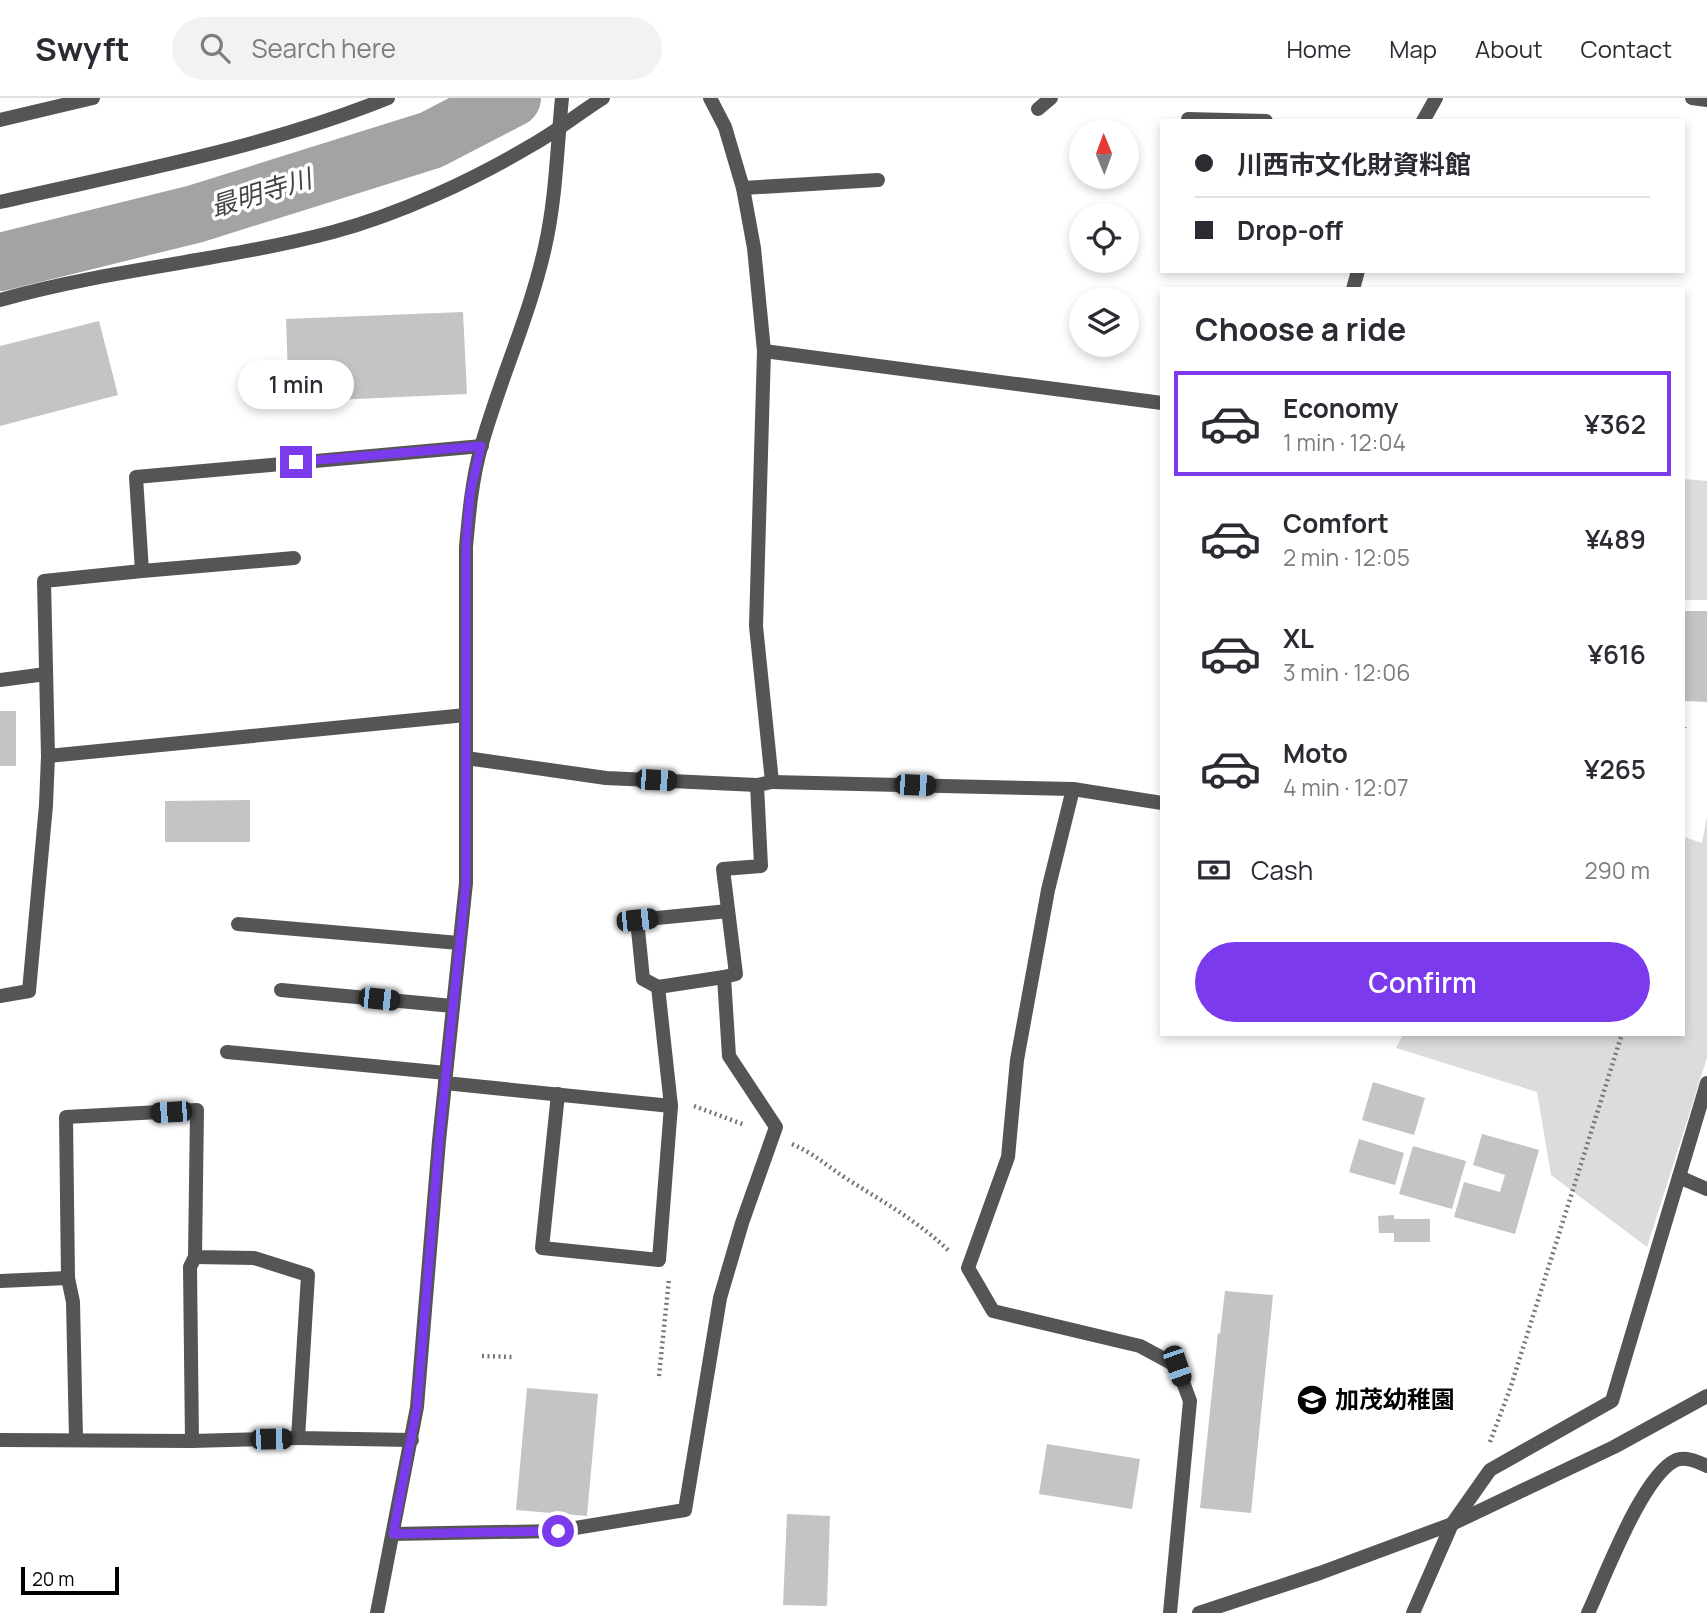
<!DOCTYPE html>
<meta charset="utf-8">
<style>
:root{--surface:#fff;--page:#f2f2f3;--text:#2b2b33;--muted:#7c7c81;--line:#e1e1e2;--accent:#7c3aed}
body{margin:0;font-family:Manrope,"Noto Sans JP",sans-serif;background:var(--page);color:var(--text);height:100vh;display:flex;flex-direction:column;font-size:26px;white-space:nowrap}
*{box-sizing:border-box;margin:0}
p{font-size:23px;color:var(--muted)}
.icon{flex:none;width:38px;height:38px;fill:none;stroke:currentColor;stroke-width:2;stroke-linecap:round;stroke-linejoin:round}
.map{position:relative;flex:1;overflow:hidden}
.side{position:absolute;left:1160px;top:189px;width:525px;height:749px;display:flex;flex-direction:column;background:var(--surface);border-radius:0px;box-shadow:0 4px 10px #0003}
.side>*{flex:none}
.hud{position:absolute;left:1160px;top:21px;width:525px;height:154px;border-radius:0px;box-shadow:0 4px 10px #0003;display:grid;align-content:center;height:154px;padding:0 35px;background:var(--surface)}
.needle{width:46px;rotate:359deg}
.controls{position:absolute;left:1069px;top:21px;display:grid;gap:14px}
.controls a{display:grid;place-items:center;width:70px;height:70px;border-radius:50%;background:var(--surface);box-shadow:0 4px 10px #0003;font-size:35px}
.scale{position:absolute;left:21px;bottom:18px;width:98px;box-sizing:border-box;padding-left:7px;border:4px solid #000;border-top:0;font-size:19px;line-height:24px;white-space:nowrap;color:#000;-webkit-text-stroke:5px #fff;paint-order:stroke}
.end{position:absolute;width:32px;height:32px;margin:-16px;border:9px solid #7c3aed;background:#fff;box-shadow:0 0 0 4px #fff}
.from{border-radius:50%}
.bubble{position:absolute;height:49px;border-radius:24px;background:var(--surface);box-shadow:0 4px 10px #0003;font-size:23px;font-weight:600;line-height:49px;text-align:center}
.car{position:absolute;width:21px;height:42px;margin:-21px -10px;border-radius:9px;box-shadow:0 0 5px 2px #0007;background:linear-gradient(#222 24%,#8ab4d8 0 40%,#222 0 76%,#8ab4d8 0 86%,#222 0)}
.hud b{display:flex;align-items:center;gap:24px;height:66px;font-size:26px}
.hud b+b{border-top:2px solid var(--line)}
.hud i{width:18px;height:18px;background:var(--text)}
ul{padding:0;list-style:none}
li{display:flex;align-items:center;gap:21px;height:105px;margin:0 14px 10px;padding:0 21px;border:4px solid transparent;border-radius:0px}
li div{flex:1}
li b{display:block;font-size:26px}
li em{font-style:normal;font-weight:600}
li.active{border-color:var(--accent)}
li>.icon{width:63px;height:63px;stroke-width:1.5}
h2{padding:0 35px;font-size:32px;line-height:84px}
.pay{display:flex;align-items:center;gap:18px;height:77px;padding:0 35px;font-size:26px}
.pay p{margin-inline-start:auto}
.action{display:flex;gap:14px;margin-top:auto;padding:14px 35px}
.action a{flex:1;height:80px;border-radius:42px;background:var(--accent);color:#fff;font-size:28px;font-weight:600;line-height:80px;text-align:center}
header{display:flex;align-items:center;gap:42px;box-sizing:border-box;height:98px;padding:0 35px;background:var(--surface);border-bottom:2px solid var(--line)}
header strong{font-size:33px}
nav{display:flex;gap:38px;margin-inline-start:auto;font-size:24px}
.search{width:490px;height:63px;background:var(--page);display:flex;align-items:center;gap:18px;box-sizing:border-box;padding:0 24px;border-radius:38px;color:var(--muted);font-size:26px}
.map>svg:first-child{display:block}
.green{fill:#dcdcdc}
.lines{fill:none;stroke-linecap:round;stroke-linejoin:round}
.river{stroke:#a3a3a3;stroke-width:58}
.building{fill:#c4c4c4}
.path{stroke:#777;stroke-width:4.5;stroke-dasharray:2 3.5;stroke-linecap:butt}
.service{stroke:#555;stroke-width:14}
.minor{stroke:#555;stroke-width:14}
.tertiary{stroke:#555;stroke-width:14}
.route{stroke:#7c3aed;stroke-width:9}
.labels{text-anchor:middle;stroke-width:7;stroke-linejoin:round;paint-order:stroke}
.poi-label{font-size:24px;font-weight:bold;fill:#000;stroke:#fff;text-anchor:start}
.water-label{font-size:26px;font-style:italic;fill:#444;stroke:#fff}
</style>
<header>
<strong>Swyft</strong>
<div class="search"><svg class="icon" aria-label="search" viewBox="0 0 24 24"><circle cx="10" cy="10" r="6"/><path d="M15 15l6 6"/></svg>Search here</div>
<nav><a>Home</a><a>Map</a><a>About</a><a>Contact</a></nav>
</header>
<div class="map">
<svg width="1707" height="1515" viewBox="0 0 1707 1515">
<rect width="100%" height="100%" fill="#fff"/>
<g class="green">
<polygon points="1684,381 1707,383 1707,502 1684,502"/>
<polygon points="1707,719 1707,960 1647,1149 1551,1077 1537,994 1396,950 1403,936 1684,936 1684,739 1702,745"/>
</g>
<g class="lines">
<polyline class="river" points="0,164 195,116 431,42 512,0"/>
</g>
<g class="building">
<polygon points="463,214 467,296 289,304 286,221"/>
<polygon points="99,223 118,297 0,328 0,248"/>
<polygon points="1684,513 1707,513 1707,604 1684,603"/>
<rect x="0" y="613" width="16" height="55"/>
<polygon points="250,702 250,744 165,744 165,703"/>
<polygon points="1373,984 1425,1000 1414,1037 1362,1022"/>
<polygon points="1482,1036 1539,1052 1515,1136 1454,1119 1464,1084 1500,1094 1505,1077 1473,1067"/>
<polygon points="1359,1041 1404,1055 1395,1087 1349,1074"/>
<polygon points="1413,1048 1466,1063 1452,1111 1399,1096"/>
<polygon points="1394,1117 1394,1121 1430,1121 1430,1144 1394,1144 1394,1135 1379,1135 1378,1118"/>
<polygon points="1225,1193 1273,1197 1251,1415 1200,1410 1218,1235 1220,1236"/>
<polygon points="527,1290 598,1296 587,1418 516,1412"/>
<polygon points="1047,1346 1140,1361 1132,1411 1039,1396"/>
<polygon points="787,1416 830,1418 827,1508 783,1507"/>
</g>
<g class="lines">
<g class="path">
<polyline points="1684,630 1684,629"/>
<polyline points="694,1008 745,1027"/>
<path d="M792,1046C815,1056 827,1068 847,1081C882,1103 919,1124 949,1153"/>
<polyline points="482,1258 512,1259"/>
<polyline points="659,1278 669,1181"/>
<polyline points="1490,1344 1511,1288 1622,936"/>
</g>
<g class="service">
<polyline points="1188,21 1266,23"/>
<polyline points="743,90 878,82"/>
<polyline points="142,473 294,460"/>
<polyline points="238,826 459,845"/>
<polyline points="281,892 453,908"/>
<polyline points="227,954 446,975"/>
</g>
<g class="minor">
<polyline points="1692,0 1707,2"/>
<polyline points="1038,11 1051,0"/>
<polyline points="0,22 93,0"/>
<polyline points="1423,23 1436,0"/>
<path d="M0,104C130,74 264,50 388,0"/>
<polyline points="1353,191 1358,173"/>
<path d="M0,202C109,171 223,163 333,134C400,116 473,82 532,47C557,33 579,15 603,0"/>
<polyline points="764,253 1162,305"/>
<polyline points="0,582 46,576"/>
<polyline points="48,658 466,617"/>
<polyline points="466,660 606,680 757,687"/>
<polyline points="772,684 1073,691 1162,705"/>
<polyline points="1073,691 1048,792 1017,962 1008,1059 968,1170 993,1213 1140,1248 1177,1268 1190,1303 1170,1515"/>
<polyline points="658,889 643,881 637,822 728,813"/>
<polyline points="0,898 29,893 46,707 48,658 44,483 142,473 136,379 482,348"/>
<polyline points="445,985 671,1008"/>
<polyline points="558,996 542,1150 659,1162 671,1008 658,889 724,879"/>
<polyline points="1679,1079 1707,1091"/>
<polyline points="0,1183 68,1180"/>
<polyline points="76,1341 73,1204 68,1180 66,1019 197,1012 195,1159 254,1160 308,1177 298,1340 412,1342"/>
<polyline points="0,1342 192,1343 298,1340"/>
<polyline points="192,1343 190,1169 195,1159"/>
<polyline points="393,1436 557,1433 685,1412 720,1200 742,1125 776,1029 729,958 724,879 736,876 723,771 761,768 757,687 772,684 756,528 764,253 754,150 743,90 725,29 710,0"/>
<polyline points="1413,1515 1452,1426 1490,1372 1612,1303 1707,985"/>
<path d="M1588,1515C1605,1479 1642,1378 1676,1362C1686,1358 1698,1364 1707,1368"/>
</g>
<g class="tertiary">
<path d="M377,1515L417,1309L439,1043L466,785V449C469,415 472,382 481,349C500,281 530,217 545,149C556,101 557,49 562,0"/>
<polyline points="1199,1515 1320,1475 1452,1426 1614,1349 1707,1298"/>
</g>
</g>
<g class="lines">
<polyline class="route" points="296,364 481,348 470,396 466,449 466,785 439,1043 417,1309 393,1436 558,1433"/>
</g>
<defs>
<g id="school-disc" transform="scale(1.575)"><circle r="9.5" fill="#000" stroke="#fff"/><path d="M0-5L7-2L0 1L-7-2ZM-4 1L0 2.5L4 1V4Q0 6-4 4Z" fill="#fff"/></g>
</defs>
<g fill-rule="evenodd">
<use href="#school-disc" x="1312" y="1302"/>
</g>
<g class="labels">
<g class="poi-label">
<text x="1335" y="1310">加茂幼稚園</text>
</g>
<g class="water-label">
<text transform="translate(261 95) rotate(-17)" y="9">最明寺川</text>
</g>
</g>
</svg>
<div class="controls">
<a><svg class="needle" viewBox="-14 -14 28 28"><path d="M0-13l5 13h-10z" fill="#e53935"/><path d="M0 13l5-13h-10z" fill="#7c7c81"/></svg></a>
<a><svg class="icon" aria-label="locate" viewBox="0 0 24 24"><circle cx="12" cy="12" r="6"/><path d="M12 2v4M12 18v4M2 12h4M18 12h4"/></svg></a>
<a><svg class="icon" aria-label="layers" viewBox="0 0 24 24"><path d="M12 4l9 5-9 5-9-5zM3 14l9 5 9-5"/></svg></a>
</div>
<div class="scale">20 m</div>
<i class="end from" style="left:558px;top:1433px"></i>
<i class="end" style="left:296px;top:364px"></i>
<div class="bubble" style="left:238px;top:262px;width:116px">1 min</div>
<i class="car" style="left:656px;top:682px;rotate:93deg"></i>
<i class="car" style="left:915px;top:687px;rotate:92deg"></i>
<i class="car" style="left:637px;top:822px;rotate:84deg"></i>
<i class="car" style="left:379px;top:901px;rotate:96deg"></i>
<i class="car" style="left:171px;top:1014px;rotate:267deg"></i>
<i class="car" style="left:1177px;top:1268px;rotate:161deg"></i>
<i class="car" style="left:271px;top:1341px;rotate:89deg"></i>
<div class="hud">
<b><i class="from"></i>川西市文化財資料館</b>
<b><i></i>Drop-off</b>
</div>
<section class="side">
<h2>Choose a ride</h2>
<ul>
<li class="active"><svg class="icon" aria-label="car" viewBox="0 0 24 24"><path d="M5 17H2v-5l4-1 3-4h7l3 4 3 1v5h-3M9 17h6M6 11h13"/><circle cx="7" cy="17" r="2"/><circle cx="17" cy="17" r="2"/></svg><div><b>Economy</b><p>1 min · 12:04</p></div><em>¥362</em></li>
<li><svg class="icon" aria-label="car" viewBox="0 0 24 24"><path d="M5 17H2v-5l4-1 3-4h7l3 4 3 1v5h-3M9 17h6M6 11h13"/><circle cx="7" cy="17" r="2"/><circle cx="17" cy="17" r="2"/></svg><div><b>Comfort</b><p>2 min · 12:05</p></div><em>¥489</em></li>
<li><svg class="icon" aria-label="car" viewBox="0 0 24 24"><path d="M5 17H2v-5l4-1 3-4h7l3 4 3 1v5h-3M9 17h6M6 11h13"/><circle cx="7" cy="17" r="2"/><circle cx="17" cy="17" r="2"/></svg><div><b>XL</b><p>3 min · 12:06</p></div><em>¥616</em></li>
<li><svg class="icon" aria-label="car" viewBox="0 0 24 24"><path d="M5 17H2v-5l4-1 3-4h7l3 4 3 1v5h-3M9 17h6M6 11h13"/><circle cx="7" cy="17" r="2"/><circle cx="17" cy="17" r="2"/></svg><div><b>Moto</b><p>4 min · 12:07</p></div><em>¥265</em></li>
</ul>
<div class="pay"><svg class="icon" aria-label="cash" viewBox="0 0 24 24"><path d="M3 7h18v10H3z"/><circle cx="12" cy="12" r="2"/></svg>Cash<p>290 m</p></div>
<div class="action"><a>Confirm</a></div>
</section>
</div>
